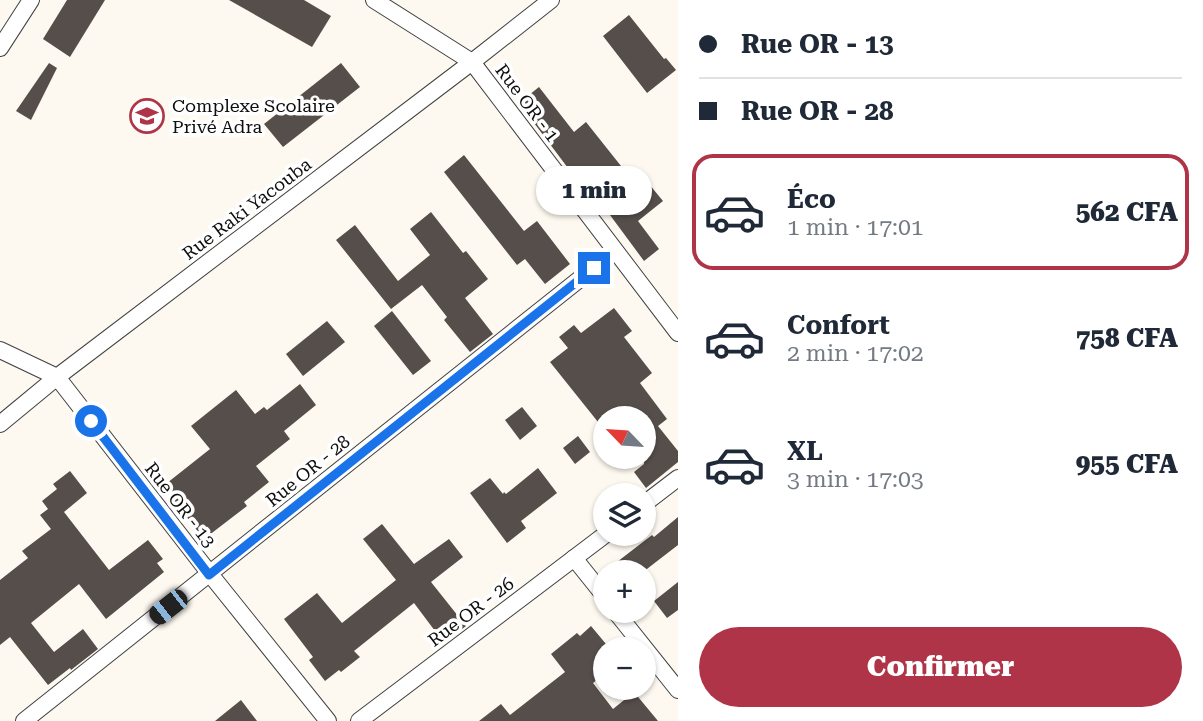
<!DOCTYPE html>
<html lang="fr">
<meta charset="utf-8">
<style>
:root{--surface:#fff;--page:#f2f2f3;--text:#1f2937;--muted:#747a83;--line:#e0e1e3;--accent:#b03447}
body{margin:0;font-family:"Roboto Serif",serif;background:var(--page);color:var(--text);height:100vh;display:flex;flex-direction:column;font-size:26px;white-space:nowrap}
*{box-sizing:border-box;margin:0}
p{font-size:23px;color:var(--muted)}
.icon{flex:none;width:38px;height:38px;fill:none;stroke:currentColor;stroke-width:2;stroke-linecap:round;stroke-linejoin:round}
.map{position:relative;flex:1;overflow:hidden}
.side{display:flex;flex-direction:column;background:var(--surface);width:525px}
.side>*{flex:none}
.guide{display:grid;align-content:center;height:154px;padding:0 21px;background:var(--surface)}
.needle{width:46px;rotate:295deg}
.buttons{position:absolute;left:593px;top:406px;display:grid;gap:14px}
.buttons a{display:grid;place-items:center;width:63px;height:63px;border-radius:50%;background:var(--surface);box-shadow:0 2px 5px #0004;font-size:35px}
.end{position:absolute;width:32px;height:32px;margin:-16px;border:9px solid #1a73e8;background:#fff;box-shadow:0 0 0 4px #fff}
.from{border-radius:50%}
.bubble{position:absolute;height:49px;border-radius:24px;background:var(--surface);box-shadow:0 2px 5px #0004;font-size:23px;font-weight:800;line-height:49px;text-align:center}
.car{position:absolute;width:21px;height:42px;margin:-21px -10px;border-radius:9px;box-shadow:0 0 5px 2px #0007;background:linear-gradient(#222 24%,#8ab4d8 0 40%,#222 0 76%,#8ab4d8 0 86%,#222 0)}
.guide b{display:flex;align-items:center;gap:24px;height:66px;font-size:26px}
.guide b+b{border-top:2px solid var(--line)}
.guide i{width:18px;height:18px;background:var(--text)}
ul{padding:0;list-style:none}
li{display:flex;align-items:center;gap:21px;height:116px;margin:0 14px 10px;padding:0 7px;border:4px solid transparent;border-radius:21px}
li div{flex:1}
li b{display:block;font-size:26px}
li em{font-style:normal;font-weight:800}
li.selected{border-color:var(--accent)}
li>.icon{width:63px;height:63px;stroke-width:1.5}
.action{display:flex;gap:14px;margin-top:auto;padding:14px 21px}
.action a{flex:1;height:80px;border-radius:42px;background:var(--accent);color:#fff;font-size:28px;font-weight:800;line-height:80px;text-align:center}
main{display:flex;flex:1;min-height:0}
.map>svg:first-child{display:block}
.building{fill:#554e4b}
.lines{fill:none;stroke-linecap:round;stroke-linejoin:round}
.minor-casing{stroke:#414141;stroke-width:18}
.minor{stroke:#fff;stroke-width:16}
.route{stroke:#1a73e8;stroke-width:9}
.labels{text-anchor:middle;stroke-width:7;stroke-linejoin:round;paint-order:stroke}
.street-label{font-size:18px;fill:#0e0e0e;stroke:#fff}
.poi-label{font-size:18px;fill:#0e0e0e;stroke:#fff;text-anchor:start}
</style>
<main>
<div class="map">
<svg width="678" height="721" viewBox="0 0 678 721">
<rect width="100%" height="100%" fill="#fdf9f0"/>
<g class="building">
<polygon points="67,0 105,0 70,57 43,39"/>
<polygon points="229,0 304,0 331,16 312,47"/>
<polygon points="629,15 664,59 666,58 676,70 647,93 603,36"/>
<polygon points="49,63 57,68 31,120 16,111"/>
<polygon points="341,63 360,87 283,147 264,124"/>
<polygon points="539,87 574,132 586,122 621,166 586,192 519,103"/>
<polygon points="464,155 524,231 537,221 570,264 545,284 525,259 517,265 444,172"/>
<polygon points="649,184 663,201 638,221 659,249 644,261 610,215"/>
<polygon points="431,212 463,253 466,251 488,279 465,298 493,334 470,352 444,320 447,317 422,285 391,309 336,240 355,225 398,281 430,255 410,229"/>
<polygon points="614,308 632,331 624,337 652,373 640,383 667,419 658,426 678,451 678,462 646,488 634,472 644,464 644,418 606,418 606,432 550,362 568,348 559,337 574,325 581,333"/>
<polygon points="392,311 431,361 413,375 374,326"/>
<polygon points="327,321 345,342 303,376 286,354"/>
<polygon points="300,384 316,405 284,431 290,439 256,466 269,482 244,502 247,506 204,539 162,487 210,449 191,426 236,390 255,414 264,407 267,410"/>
<polygon points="522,407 537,426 520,440 505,420"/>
<polygon points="578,436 590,452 575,464 563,448"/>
<polygon points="538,468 557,493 521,521 526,528 507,543 470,493 490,478 503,494 504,492 506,494"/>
<polygon points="70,471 87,493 64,512 109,570 148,540 163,559 157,563 164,572 106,619 79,584 31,623 54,652 83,629 98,649 71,670 70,668 48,685 10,637 0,645 0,580 28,558 22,551 51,529 40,515 48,509 42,501 57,489 53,484"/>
<polygon points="678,517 678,545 643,572 604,572 652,535 654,537"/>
<polygon points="382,524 414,564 449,539 463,557 431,582 466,626 444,643 414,603 354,651 360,657 341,672 339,670 325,681 309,660 313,657 284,619 317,593 342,623 396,580 363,539"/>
<polygon points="678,582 678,610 667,618 654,601"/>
<polygon points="591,626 606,644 606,673 593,683 613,709 634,692 658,721 479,721 501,704 510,715 565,672 551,654 577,633 580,636"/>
<polygon points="241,700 257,721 215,721"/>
</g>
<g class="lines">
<g class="minor-casing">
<g id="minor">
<polyline points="374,0 472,62 678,333"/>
<polyline points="0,48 31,0"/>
<polyline points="0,350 57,377 210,574 328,721"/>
<polyline points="0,424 57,377 472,62 551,0"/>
<polyline points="644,504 678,478"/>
<polyline points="574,558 606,598"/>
<polyline points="615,611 678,690"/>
<polyline points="24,721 615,251"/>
<polyline points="359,721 606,534"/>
</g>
</g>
<use href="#minor" class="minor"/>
</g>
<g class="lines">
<polyline class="route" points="91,421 209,575 594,268"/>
</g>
<defs>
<g id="school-ring" transform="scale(1.75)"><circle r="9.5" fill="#fff" stroke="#b03447" stroke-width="1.5"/><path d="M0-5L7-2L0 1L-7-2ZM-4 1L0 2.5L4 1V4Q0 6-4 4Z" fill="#b03447"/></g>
</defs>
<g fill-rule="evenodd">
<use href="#school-ring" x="147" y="116"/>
</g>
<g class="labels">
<g class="street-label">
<text transform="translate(527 103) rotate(53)" y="6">Rue OR - 1</text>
<text transform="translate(247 209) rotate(-37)" y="6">Rue Raki Yacouba</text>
<text transform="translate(308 471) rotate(-39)" y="6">Rue OR - 28</text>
<text transform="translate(180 505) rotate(52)" y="6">Rue OR - 13</text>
<text transform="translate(471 612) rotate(-37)" y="6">Rue OR - 26</text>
</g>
<g class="poi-label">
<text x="172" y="112">Complexe Scolaire<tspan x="172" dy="21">Privé Adra</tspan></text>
</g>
</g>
</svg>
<div class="buttons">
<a><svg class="needle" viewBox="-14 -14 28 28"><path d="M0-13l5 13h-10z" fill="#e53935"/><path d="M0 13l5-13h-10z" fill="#747a83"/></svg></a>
<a><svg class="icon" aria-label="layers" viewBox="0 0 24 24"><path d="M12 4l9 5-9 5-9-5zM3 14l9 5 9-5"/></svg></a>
<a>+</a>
<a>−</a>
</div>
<i class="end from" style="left:91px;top:421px"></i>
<i class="end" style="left:594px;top:268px"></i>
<div class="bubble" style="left:536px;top:166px;width:116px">1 min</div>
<i class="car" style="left:168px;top:607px;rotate:232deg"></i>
</div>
<section class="side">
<div class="guide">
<b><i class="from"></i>Rue OR - 13</b>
<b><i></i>Rue OR - 28</b>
</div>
<ul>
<li class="selected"><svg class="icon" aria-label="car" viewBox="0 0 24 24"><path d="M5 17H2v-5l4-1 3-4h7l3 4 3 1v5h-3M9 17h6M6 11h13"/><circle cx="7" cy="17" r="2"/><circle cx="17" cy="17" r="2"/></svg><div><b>Éco</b><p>1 min · 17:01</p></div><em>562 CFA</em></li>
<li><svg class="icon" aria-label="car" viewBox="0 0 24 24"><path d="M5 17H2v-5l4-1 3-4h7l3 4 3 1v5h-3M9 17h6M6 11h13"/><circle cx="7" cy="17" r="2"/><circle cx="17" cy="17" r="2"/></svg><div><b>Confort</b><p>2 min · 17:02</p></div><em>758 CFA</em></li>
<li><svg class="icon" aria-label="car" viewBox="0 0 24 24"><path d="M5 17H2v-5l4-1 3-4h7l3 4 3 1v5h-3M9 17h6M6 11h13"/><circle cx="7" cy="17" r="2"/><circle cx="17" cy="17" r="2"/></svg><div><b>XL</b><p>3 min · 17:03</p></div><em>955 CFA</em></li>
</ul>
<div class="action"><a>Confirmer</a></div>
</section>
</main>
